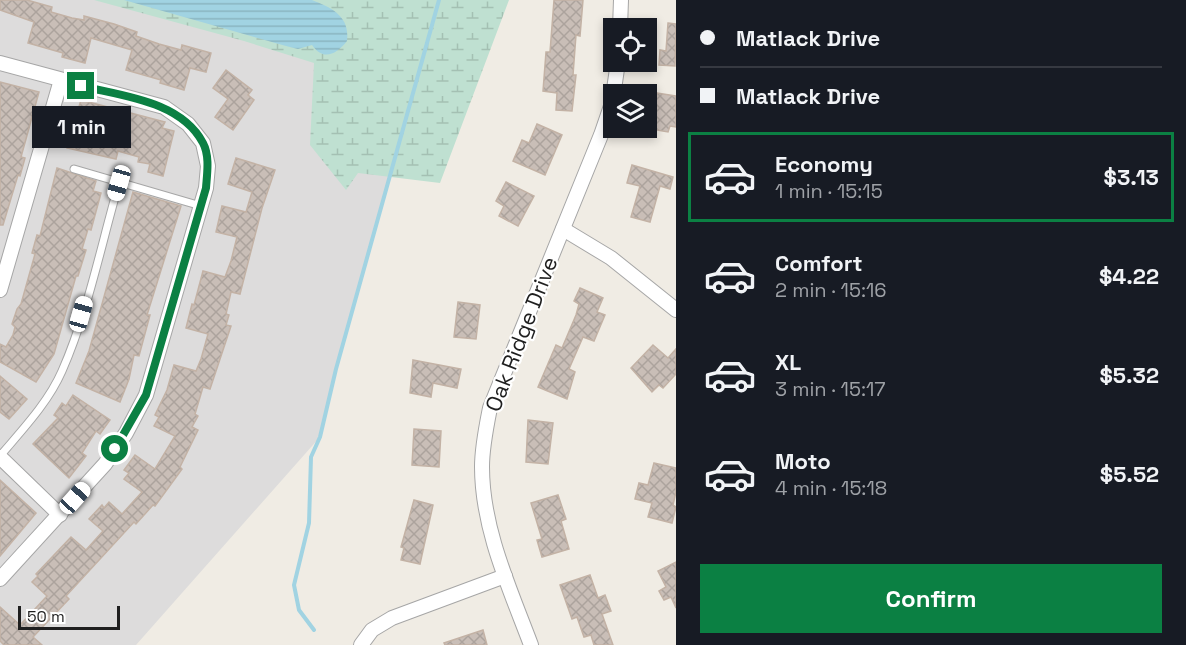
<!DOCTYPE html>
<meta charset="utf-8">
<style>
:root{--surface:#171b24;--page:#20242c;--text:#f1f3f6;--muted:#9ea1a6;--line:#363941;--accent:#0b8043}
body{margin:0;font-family:"Space Grotesk",sans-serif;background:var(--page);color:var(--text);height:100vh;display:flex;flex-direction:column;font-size:22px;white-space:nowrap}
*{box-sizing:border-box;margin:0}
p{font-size:20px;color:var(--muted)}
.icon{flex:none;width:33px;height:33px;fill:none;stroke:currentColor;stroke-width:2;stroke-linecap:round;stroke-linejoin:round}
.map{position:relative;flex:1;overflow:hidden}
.drawer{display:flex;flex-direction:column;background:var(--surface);width:510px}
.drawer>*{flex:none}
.hud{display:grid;align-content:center;height:132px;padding:0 24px;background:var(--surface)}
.buttons{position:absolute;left:603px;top:18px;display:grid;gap:12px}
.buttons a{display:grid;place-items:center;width:54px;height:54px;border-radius:0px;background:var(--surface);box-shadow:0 3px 9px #0003;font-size:30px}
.scale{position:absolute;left:18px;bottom:15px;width:102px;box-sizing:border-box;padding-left:6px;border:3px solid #1f1f1f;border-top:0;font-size:16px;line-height:21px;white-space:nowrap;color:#1f1f1f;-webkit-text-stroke:4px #fff;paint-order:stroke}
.end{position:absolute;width:27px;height:27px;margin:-14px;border:8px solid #0b8043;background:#fff;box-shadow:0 0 0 3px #fff}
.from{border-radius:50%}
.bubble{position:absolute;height:42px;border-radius:0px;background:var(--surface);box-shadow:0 3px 9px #0003;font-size:20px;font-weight:800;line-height:42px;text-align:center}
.car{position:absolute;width:18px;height:36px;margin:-18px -9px;border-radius:8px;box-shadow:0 0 4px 2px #0007;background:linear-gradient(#fff 24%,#345 0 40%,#fff 0 76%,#345 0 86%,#fff 0)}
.hud b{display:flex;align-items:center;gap:21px;height:57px;font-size:22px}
.hud b+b{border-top:2px solid var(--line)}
.hud i{width:15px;height:15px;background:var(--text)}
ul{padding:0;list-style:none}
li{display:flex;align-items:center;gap:18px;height:90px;margin:0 12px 9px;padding:0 12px;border:3px solid transparent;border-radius:0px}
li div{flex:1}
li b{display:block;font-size:22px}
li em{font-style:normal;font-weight:800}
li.on{border-color:var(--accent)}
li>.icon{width:54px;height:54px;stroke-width:1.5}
.cta{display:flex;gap:12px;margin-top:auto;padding:12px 24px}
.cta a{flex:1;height:69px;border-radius:0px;background:var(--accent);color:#fff;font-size:24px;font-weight:800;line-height:69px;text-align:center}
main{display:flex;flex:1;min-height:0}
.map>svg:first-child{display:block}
.residential{fill:#dddcdc}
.wetland{fill:url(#wetland-marsh)}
.water{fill:url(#water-rules)}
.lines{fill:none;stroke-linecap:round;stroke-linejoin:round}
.stream{stroke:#a1d3e2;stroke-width:4}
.building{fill:url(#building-cross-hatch);stroke:#c3b2a5;stroke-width:1.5}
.lane-casing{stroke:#a6a6a6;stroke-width:9}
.street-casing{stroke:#a6a6a6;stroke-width:16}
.lane{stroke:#fff;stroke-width:7}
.street{stroke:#fff;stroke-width:14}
.route{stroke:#0b8043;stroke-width:8}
.labels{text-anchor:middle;stroke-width:4.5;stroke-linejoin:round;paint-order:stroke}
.street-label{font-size:22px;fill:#1f1f1f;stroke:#fff}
</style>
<main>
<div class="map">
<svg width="676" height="645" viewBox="0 0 676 645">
<defs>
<pattern id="wetland-marsh" width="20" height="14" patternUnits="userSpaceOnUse" patternTransform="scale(1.5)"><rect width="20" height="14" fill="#bfe0d1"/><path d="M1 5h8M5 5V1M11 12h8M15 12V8" fill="none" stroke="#a4c0b3"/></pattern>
<pattern id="water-rules" width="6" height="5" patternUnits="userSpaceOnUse" patternTransform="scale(1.5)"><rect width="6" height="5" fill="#a1d3e2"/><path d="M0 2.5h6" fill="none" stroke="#8ab5c1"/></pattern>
<pattern id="building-cross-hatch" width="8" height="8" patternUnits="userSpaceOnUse" patternTransform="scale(1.5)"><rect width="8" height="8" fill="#c9beb7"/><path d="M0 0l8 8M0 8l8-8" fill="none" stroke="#aca39d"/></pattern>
</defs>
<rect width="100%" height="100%" fill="#f0ece4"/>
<polygon class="residential" points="0,0 439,0 336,369 320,437 136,645 0,645"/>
<polygon class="wetland" points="94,0 509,0 440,183 358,173 346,190 310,145 314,63 244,41"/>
<path class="water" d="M124,0H312C332,8 350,16 347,41C336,55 323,61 312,45L298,49L286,46Z"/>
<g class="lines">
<polyline class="stream" points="314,630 299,610 294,585 309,523 311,457 320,437 336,369 439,0"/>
</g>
<g class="building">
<polygon points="0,0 27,0 52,7 51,12 72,18 84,20 84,16 114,24 137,32 136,36 159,44 181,50 182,45 211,53 206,72 190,68 184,90 160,83 161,80 126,70 132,50 91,38 85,63 62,57 63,53 28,43 34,22 0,10"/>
<polygon points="554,0 583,0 580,36 576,35 573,75 576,75 572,111 556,110 557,93 543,91 546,52 550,52"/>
<polygon points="668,23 676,24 675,66 659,65 660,50 666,51"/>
<polygon points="226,70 252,90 248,95 254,100 233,130 215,117 228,99 213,88"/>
<polygon points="0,82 39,92 21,157 25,158 20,176 18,175 3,225 0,225"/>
<polygon points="657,93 676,96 676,127 670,126 668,132 645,128 648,111 654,112"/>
<polygon points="81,100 165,122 162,128 174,131 163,176 148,172 150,164 138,162 139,157 118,151 116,159 67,148"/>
<polygon points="537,124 562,135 545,175 513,161 522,140 529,143"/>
<polygon points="236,158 275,170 262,208 240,294 231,292 226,314 229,315 226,325 231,326 210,389 203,387 195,414 198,416 192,427 198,430 180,467 182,469 155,506 153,505 136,524 134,522 66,596 69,599 33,637 42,645 4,645 0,641 0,607 20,625 47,596 32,582 38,576 36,574 71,537 86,550 103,531 89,519 102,505 104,508 109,502 122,514 142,492 124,479 129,473 124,470 135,455 155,469 175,436 154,426 159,417 155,415 167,390 174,365 196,371 201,359 208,334 186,328 192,304 194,305 203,271 225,277 231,261 237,237 216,232 222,206 246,212 252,192 228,184"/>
<polygon points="632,165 673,177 670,189 660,186 650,222 631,217 640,186 627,183"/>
<polygon points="57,168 96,181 93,191 101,193 91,230 88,229 82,249 86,250 78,276 76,276 54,354 36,382 0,362 0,344 6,347 13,335 15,327 12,324 17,309 21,304 35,254 32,253 37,235 40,236"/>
<polygon points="506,182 534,196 518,226 499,216 504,206 496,201"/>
<polygon points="133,192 181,206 147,315 150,315 139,356 134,355 129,379 120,402 76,383 89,351"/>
<polygon points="580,288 603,298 597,312 605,315 594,341 583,337 569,369 575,372 567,399 538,387 556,345 562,348 576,315 579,304 574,301"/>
<polygon points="458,302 480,305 476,339 454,337"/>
<polygon points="653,345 668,358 676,349 676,374 663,388 659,385 652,392 631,368"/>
<polygon points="413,360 461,369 457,388 433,383 431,397 410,393"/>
<polygon points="0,376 27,399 9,419 0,412"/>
<polygon points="73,395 110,420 100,434 96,431 82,453 86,456 69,478 33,444 58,418 54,415 62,403 66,406"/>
<polygon points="528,420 553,423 548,464 526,462"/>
<polygon points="414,429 441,431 439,467 412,465"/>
<polygon points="654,463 676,468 676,492 673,505 676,507 672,523 648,517 652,503 635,499 639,483 648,485"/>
<polygon points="0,480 36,513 0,556"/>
<polygon points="558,495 566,519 561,521 569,549 542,557 537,540 542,539 531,503"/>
<polygon points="414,500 433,505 420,564 401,560 404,548 401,547"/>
<polygon points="676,562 676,608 671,597 664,600 659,591 666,587 658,571"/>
<polygon points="590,575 598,598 605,595 611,611 602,614 613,645 594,645 591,635 584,637 577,617 572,619 560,585"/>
<polygon points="483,630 487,645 445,645 444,643"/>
</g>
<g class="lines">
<g class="lane-casing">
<g id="lane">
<polyline points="74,169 201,206"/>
<path d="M0,456C22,430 48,403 62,371C88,312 101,245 119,183"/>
</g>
</g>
<g class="street-casing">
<g id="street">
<polyline points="620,28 621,0"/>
<polyline points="0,63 164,107 188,124 203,143 208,166 206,188 146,395 126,433 105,464 0,579"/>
<polyline points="563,229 611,258 676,310"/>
<polyline points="0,290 61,80"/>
<polyline points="0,457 60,515"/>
<polyline points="361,645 372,630 392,618 505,576"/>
<path d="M531,645C510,589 482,529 482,467C482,447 486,428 490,408L601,135L612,103L618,62"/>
</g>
</g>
<use href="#lane" class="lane"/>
<use href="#street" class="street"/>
</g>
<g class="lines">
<path class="route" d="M81,86C122,96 181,101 203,143C210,156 207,174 206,188L146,395L115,449"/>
</g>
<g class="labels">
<g class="street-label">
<text transform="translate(521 334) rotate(-69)" y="8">Oak Ridge Drive</text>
</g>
</g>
</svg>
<div class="buttons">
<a><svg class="icon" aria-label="locate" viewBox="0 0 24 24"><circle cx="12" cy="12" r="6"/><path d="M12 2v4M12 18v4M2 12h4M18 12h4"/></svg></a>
<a><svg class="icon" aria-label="layers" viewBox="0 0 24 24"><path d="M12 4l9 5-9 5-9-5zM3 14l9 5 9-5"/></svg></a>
</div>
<div class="scale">50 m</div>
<i class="end from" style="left:115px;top:449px"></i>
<i class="end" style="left:81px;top:86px"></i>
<div class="bubble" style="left:32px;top:106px;width:99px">1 min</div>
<i class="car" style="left:119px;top:183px;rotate:196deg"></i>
<i class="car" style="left:81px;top:314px;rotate:16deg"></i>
<i class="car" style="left:75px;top:498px;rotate:42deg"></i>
</div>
<section class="drawer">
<div class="hud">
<b><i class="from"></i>Matlack Drive</b>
<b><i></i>Matlack Drive</b>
</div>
<ul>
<li class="on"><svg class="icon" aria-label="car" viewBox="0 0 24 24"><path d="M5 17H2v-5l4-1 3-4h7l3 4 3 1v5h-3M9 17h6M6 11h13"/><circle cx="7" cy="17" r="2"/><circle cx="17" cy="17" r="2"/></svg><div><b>Economy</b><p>1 min · 15:15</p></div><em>$3.13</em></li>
<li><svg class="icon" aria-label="car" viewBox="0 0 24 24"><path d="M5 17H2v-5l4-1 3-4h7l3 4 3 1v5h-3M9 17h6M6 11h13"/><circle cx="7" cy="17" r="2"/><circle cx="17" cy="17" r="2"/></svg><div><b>Comfort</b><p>2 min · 15:16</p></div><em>$4.22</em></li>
<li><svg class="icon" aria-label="car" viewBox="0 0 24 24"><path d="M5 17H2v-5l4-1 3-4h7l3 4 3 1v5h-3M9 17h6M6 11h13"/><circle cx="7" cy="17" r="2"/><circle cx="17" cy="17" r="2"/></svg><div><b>XL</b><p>3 min · 15:17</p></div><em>$5.32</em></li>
<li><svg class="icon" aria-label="car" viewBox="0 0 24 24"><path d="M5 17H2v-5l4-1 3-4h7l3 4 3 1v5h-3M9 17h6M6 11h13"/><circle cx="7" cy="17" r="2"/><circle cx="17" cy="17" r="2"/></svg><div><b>Moto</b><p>4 min · 15:18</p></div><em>$5.52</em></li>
</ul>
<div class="cta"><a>Confirm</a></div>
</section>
</main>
